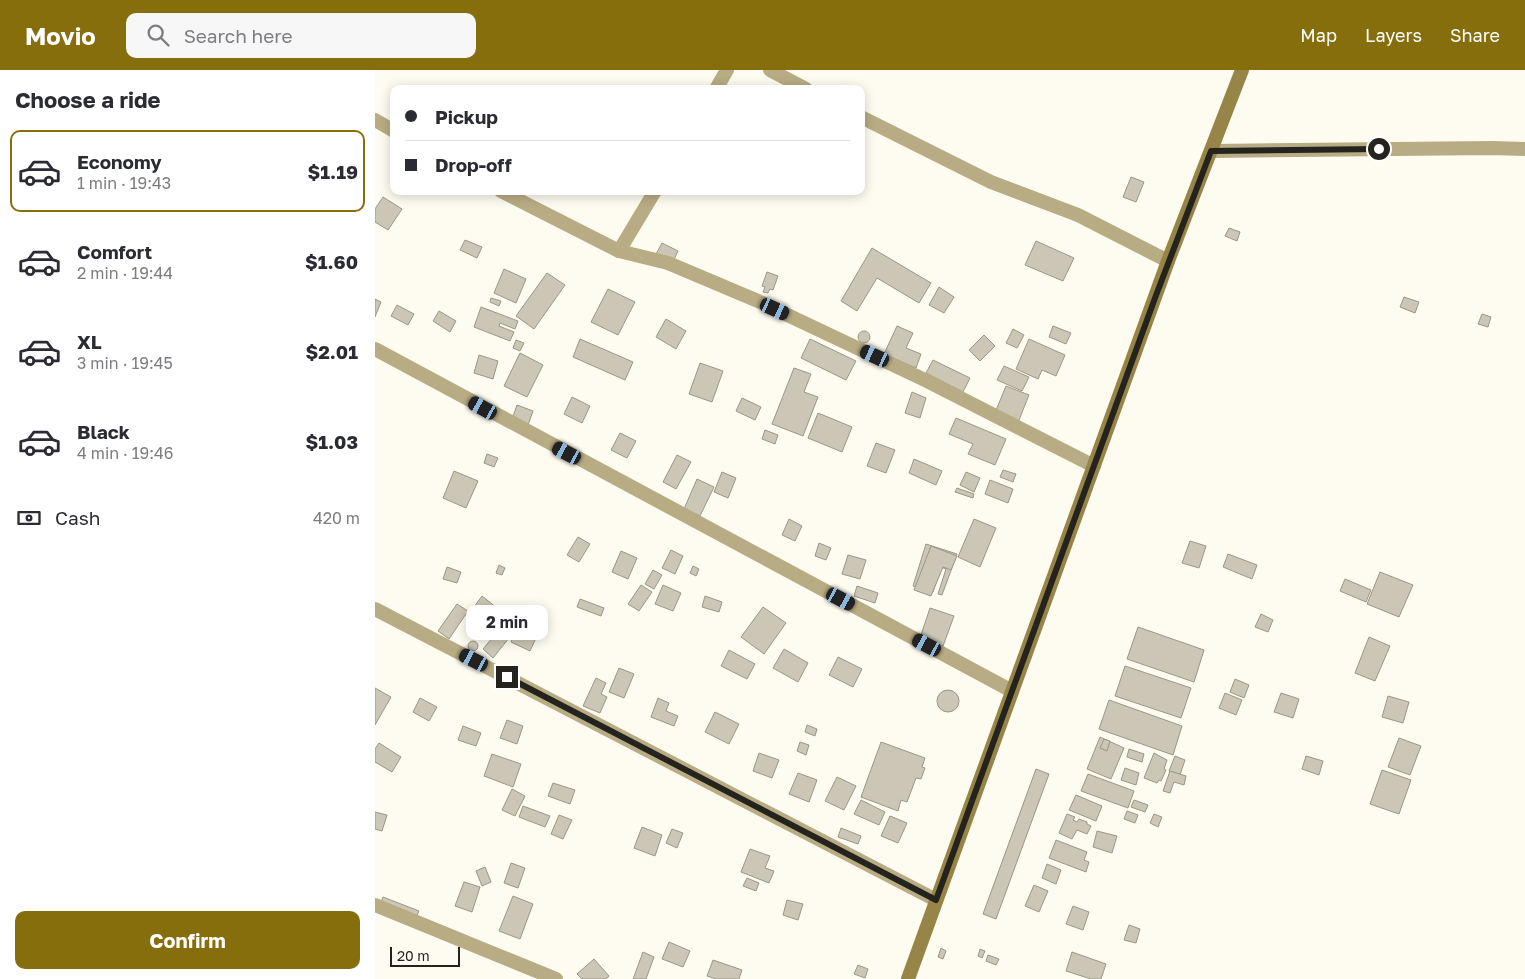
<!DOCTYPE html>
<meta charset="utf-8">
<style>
:root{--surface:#fff;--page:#f7f7f7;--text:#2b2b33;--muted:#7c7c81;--line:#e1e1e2;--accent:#866e0d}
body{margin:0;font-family:"Golos Text",sans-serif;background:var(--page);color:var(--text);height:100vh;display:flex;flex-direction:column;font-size:19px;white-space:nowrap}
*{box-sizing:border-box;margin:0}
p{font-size:16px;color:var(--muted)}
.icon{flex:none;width:28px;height:28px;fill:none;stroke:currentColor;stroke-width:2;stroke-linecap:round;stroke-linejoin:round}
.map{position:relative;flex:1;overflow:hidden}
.side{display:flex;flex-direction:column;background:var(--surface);width:375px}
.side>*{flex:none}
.top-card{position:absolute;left:15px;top:15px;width:475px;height:110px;border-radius:10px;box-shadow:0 2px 12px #0003;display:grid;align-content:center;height:110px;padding:0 15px;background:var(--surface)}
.scale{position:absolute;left:15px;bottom:12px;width:70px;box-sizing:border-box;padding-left:5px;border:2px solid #25231d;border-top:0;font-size:14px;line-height:18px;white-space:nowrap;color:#25231d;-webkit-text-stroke:4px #fefbf1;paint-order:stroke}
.end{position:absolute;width:22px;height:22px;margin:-11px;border:6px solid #25231d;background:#fff;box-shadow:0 0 0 2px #fff}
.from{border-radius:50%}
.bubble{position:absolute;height:35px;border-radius:10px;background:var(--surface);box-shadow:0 2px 12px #0003;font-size:16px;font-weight:700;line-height:35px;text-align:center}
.car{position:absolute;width:15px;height:30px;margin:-15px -8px;border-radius:6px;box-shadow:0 0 4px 1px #0007;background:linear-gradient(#222 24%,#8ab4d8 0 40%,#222 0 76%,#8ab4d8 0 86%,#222 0)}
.top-card b{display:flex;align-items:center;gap:18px;height:48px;font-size:19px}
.top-card b+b{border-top:1px solid var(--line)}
.top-card i{width:12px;height:12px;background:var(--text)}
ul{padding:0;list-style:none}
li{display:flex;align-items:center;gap:15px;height:82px;margin:0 10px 8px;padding:0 5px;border:2px solid transparent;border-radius:10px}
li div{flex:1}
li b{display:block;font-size:19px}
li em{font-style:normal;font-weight:700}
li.selected{border-color:var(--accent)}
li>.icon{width:45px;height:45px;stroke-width:1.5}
h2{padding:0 15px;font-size:22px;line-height:60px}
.pay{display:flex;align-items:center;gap:12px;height:55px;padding:0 15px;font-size:19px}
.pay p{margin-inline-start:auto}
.action{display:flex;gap:10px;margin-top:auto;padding:10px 15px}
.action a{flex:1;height:58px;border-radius:10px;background:var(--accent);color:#fff;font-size:20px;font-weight:700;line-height:58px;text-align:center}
header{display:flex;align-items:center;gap:30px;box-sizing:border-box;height:70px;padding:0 25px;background:var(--accent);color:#fff}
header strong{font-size:24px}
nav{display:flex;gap:28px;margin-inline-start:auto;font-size:18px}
.search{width:350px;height:45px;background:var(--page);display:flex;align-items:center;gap:12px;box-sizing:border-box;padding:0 18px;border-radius:10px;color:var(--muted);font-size:19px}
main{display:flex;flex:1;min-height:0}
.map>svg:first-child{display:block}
.building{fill:#cbc6b5;stroke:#9b9787}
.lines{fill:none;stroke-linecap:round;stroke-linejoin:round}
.minor{stroke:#b8ac84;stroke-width:14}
.secondary{stroke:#978547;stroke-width:14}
.route{stroke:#25231d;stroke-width:6}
</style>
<header>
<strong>Movio</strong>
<div class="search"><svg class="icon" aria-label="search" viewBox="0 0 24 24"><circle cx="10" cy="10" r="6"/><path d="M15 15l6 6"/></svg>Search here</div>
<nav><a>Map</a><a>Layers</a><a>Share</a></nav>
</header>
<main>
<section class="side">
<h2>Choose a ride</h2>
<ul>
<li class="selected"><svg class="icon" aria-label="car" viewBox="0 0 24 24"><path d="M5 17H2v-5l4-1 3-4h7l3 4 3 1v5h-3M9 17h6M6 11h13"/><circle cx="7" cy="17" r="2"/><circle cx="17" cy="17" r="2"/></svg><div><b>Economy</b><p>1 min · 19:43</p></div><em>$1.19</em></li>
<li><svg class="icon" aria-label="car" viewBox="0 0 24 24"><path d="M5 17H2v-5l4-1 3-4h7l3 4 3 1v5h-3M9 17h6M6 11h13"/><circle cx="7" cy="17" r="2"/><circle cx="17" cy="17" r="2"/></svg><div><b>Comfort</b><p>2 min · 19:44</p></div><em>$1.60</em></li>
<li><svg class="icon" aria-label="car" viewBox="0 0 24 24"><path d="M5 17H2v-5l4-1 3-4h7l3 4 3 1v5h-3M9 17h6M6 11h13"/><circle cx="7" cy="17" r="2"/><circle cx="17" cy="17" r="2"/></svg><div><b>XL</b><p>3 min · 19:45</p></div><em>$2.01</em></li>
<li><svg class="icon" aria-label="car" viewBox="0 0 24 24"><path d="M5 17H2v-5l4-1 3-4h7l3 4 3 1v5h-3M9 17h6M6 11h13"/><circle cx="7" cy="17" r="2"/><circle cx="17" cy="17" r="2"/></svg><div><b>Black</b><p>4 min · 19:46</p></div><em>$1.03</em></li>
</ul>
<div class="pay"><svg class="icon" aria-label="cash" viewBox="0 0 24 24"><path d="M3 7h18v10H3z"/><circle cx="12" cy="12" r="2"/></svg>Cash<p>420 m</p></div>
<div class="action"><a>Confirm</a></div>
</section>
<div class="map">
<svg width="1150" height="909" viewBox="0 0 1150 909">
<rect width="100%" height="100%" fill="#fefbf1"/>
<g class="building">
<polygon points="756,107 769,112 761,132 748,127"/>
<polygon points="8,127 27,139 13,160 0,152 0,139"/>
<polygon points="854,158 865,162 862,171 850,166"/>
<polygon points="90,170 107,177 102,188 85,180"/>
<polygon points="661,171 699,188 688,211 650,195"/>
<polygon points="287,173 303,181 297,194 280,186"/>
<polygon points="497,178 556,213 544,233 502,208 482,241 466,231"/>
<polygon points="129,199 151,209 141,233 119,223"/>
<polygon points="392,202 403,206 398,220 395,219 393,223 388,222 390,217 387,216"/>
<polygon points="172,203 190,215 159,259 141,246"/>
<polygon points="564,217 579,227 569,243 554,235"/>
<polygon points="233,219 260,232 243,265 216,252"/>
<polygon points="1029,227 1044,232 1040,243 1025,237"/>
<polygon points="116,228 126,231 124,236 115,232"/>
<polygon points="0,229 6,232 0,247"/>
<polygon points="22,235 39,244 33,255 16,246"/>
<polygon points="106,237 143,251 140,259 125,253 124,256 139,262 135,271 99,257"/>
<polygon points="64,241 81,251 75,262 58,251"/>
<polygon points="1107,244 1116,247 1113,257 1103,254"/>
<polygon points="291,249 311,261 301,279 281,267"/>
<polygon points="522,256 538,263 531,278 546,284 541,298 509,284"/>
<polygon points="678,256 696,263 691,274 674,267"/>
<polygon points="638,259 649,265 642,278 631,273"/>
<circle cx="489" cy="267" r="6"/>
<polygon points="609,265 620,276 605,291 594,280"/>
<polygon points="205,269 258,292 250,310 198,287"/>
<polygon points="435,269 481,291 471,310 426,288"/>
<polygon points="654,269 690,285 681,306 667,300 663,309 641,299"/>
<polygon points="141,270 149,273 145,281 138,278"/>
<polygon points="145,283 168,295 152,327 129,316"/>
<polygon points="104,285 123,291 118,309 99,303"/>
<polygon points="558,290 595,308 588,322 551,303"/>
<polygon points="325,293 348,301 337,332 314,324"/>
<polygon points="629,296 654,307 647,321 622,310"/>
<polygon points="419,298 436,304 429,322 443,327 428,366 397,354"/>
<polygon points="631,316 654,325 640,360 617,350"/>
<polygon points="537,322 551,328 545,348 530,343"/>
<polygon points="197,327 215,336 207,353 189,344"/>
<polygon points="367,328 386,337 380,350 361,341"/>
<polygon points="142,335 158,341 152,358 136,352"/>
<polygon points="443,343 477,357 467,382 433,368"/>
<polygon points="581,348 631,369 620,395 593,384 598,374 574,364"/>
<polygon points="390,360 403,365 400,374 387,369"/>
<polygon points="245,363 261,371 252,388 236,380"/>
<polygon points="501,373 520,380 511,403 492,396"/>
<polygon points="112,384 123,388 119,397 109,393"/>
<polygon points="302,385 316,392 301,419 288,412"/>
<polygon points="539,389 567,401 561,415 534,403"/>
<polygon points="628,400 641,404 638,412 625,407"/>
<polygon points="79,401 103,411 91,438 68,428"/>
<polygon points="347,402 361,408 353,428 339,422"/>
<polygon points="591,402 605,408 599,422 585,415"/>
<polygon points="322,409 339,417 325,446 309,439"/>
<polygon points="615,410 638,419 633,433 610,424"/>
<polygon points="582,418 599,424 598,428 580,422"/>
<polygon points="414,449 427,456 420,471 407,465"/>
<polygon points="599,449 621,458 605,497 583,487"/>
<polygon points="203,467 215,474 204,492 192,485"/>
<polygon points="815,471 831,476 824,498 807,493"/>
<polygon points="444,473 456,478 451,490 440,486"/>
<polygon points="551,474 582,484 567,525 563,524 571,499 566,497 558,522 538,516"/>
<polygon points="556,476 582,486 576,500 568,497 556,526 539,520"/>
<polygon points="296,480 308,486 300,504 287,498"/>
<polygon points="246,481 262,488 253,509 237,502"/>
<polygon points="853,484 882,495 877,509 848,497"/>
<polygon points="473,485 491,490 485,509 467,504"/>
<polygon points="124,495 130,498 127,505 121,503"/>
<polygon points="318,496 324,499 321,506 315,503"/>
<polygon points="72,497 86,502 82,513 68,509"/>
<polygon points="278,500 287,505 279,519 270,514"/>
<polygon points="1005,502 1038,515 1024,547 992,534"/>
<polygon points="970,509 996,520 991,532 965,521"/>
<polygon points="266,515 277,522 264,541 253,534"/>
<polygon points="288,515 306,523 298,541 280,534"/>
<polygon points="482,516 503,523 500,533 479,526"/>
<polygon points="107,526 122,538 109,556 94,544"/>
<polygon points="330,526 347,532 344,542 327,537"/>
<polygon points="205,529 229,538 226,546 202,537"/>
<polygon points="82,534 93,541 74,569 63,561"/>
<polygon points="388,537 411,553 389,584 366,567"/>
<polygon points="555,538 579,546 568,576 545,568"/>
<polygon points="886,544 898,550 893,562 880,557"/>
<polygon points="128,555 138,563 118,588 108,579"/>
<polygon points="763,557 829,580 819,612 752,589"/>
<polygon points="141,559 161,568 155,581 136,572"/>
<polygon points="994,567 1015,576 1000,611 980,603"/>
<circle cx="98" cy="576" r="5"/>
<polygon points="409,579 433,593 423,612 398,598"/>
<polygon points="354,580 380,594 372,609 346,596"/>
<polygon points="463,587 487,599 478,617 454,605"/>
<polygon points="750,596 816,618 806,648 740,626"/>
<polygon points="244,598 259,604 249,628 234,622"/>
<polygon points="221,608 231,613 226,624 232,627 225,643 208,636"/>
<polygon points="860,609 874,615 869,628 855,622"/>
<polygon points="0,618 16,627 0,655"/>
<circle cx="573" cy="631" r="11"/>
<polygon points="850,623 867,630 861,645 844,638"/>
<polygon points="906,623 924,629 918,648 899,642"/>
<polygon points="1013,626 1034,632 1028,653 1007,647"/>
<polygon points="45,628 62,637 54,651 38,642"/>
<polygon points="283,628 294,633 291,641 303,646 299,656 276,647"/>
<polygon points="734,630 807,656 798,685 724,659"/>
<polygon points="340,642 364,654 354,674 330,662"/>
<polygon points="132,650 148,656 142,674 125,668"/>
<polygon points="432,655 442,659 440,666 430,662"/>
<polygon points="88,656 106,663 101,676 83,670"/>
<polygon points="725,667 749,678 736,709 712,699"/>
<polygon points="1024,668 1046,676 1035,705 1013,697"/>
<polygon points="729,669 735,671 732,681 725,678"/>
<polygon points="425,672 434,675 431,685 422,681"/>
<polygon points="506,672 550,688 547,697 550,698 546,709 541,708 532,732 526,730 523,741 486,727"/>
<polygon points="4,673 26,687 17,702 0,692 0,679"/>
<polygon points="754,679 769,684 767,692 752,687"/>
<polygon points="384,683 404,690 397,708 378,701"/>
<polygon points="779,683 792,690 789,699 791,700 786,711 784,710 782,713 769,708"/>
<polygon points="117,684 146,694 138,717 109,706"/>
<polygon points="800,686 810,690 805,705 794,701"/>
<polygon points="931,686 948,691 944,705 927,699"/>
<polygon points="750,698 764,703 761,715 746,710"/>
<polygon points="661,699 674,704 621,849 608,844"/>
<polygon points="1007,700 1036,710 1024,744 995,734"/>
<polygon points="795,701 811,706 809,715 799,712 795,723 788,721"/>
<polygon points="423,703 442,710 434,732 414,724"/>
<polygon points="713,704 759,721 753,738 706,721"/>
<polygon points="462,707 481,716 469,740 450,731"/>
<polygon points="178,713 200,720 195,734 173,726"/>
<polygon points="137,719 150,726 140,746 127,740"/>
<polygon points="701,725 727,736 721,751 694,740"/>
<polygon points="486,730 510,742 504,755 479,744"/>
<polygon points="759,730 773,735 770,742 756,737"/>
<polygon points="148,736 175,746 170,757 144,747"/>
<polygon points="752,741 763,745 760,753 749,749"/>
<polygon points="0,742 12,745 7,761 0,759"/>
<polygon points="692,744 700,747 698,750 702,752 704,749 712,752 712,754 716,756 712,764 702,760 697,769 684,763"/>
<polygon points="779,744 787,747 783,757 775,753"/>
<polygon points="184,745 197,750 188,769 176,764"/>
<polygon points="515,746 532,753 523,773 506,766"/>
<polygon points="267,757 287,765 280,786 259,778"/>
<polygon points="466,758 486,766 483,774 463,767"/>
<polygon points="297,759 308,763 302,778 291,773"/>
<polygon points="722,761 742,766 737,783 718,777"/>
<polygon points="681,770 712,782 709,790 714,792 711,802 674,788"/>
<polygon points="375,779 395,786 390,798 399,801 394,813 366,802"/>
<polygon points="136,793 150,798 143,818 129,813"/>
<polygon points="672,794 686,800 681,814 667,808"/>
<polygon points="110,797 116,812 107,816 101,801"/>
<polygon points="372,808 384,813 381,821 368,816"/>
<polygon points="89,812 105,817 97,842 80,836"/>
<polygon points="659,815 673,821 664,842 650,836"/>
<polygon points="138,826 158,834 145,869 124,861"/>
<polygon points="8,827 44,841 39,852 4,837"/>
<polygon points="412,830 428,834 423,850 408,845"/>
<polygon points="698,836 714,842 708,860 691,854"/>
<polygon points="754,855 765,859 761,873 749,870"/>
<polygon points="294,872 315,881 308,897 287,889"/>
<polygon points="566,878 571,881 568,889 563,887"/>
<polygon points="605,879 610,881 607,888 603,886"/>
<polygon points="268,882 279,887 271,909 258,909"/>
<polygon points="697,882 731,894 726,909 716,909 691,901"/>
<polygon points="613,885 624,889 621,895 611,891"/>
<polygon points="219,889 234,906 231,909 207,909 202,904"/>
<polygon points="338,890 367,900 364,909 341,909 332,906"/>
<polygon points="483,895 493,899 490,908 479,904"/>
</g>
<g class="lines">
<g class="minor">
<polyline points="395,0 431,19"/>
<polyline points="341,19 352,0"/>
<polyline points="486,47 616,112 703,145 793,191"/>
<polyline points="0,50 19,61"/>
<polyline points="836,81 1117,78 1150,79"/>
<polyline points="126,121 244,181 293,193 383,231 550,310 719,396"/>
<polyline points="244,181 280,121"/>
<polyline points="0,279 637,621"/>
<polyline points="0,539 561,830"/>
<polyline points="0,835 181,909"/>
</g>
<polyline class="secondary" points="533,909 793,191 867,0"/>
</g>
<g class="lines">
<polyline class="route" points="132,607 561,830 780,228 836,81 1004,79"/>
</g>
</svg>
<div class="scale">20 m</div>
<i class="end from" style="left:1004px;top:79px"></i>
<i class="end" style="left:132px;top:607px"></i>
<div class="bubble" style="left:91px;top:535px;width:82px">2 min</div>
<i class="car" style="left:400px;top:239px;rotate:115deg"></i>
<i class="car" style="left:500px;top:286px;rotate:295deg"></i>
<i class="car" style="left:108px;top:338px;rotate:299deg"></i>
<i class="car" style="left:192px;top:383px;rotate:298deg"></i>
<i class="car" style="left:466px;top:529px;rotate:118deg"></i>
<i class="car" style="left:552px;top:575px;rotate:298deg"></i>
<i class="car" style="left:99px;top:590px;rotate:297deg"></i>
<div class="top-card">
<b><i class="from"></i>Pickup</b>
<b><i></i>Drop-off</b>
</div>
</div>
</main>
